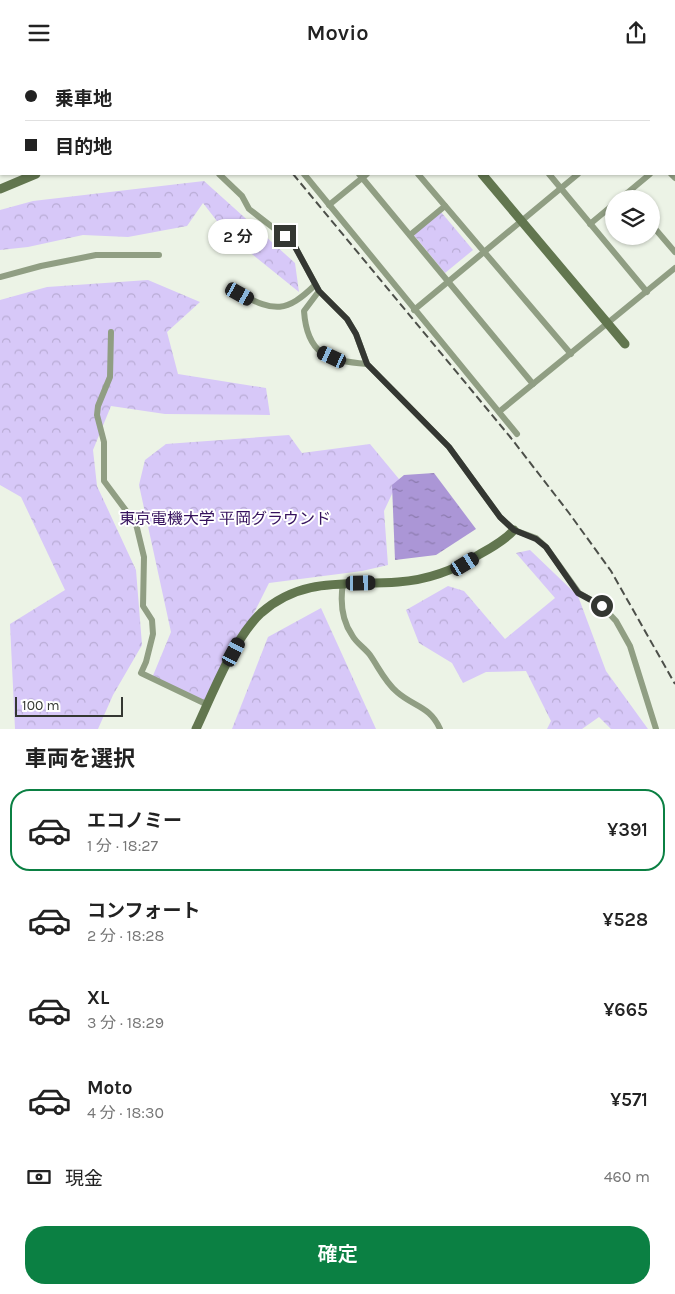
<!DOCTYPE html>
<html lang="ja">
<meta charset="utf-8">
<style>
:root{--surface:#fff;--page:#f6f6f6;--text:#222;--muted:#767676;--line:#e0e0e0;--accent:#0b8043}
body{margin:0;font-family:Karla,"Noto Sans JP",sans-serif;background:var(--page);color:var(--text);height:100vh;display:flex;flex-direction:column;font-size:19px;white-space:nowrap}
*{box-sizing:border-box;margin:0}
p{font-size:16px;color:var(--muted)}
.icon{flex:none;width:28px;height:28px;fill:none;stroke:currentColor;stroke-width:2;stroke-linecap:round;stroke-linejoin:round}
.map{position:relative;height:664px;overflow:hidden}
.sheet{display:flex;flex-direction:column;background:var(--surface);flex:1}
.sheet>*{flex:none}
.banner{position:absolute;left:0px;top:0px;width:675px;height:110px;box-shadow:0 1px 4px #0004;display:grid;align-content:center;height:110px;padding:0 25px;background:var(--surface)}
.buttons{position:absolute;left:605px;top:125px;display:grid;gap:10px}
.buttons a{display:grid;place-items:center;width:55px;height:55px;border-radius:50%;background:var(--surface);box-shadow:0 1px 4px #0004;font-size:25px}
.scale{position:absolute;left:15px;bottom:12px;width:108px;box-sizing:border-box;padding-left:5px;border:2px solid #343732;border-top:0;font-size:14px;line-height:18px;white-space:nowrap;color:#343732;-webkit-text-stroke:4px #fff;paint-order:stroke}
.end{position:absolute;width:22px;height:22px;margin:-11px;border:6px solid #343732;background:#fff;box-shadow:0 0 0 2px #fff}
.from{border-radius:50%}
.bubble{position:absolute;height:35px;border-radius:18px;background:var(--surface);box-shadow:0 1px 4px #0004;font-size:16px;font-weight:600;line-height:35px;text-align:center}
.car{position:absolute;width:15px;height:30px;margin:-15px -8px;border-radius:6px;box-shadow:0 0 4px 1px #0007;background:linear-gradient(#222 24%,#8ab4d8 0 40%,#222 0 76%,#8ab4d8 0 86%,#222 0)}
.banner b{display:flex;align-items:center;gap:18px;height:48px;font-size:19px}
.banner b+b{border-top:1px solid var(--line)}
.banner i{width:12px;height:12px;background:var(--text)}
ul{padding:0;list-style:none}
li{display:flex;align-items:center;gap:15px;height:82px;margin:0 10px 8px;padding:0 15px;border:2px solid transparent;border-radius:20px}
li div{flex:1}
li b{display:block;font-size:19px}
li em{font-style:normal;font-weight:600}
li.active{border-color:var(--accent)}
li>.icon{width:45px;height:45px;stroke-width:1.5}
h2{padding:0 25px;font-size:22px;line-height:60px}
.pay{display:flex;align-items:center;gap:12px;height:55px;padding:0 25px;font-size:19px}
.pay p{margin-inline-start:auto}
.action{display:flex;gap:10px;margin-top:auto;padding:10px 25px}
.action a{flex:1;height:58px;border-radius:20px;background:var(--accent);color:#fff;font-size:20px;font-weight:600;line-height:58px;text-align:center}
header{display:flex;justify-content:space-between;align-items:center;height:65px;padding:0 25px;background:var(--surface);font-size:22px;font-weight:600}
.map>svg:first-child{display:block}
.forest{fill:url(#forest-crowns)}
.water{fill:url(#water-ripples)}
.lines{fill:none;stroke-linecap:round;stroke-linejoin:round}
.street{stroke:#909e83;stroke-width:6}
.secondary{stroke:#62764f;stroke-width:9}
.rail{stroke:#4c4f49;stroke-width:2;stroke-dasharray:8 4;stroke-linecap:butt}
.route{stroke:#343732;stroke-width:6}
.labels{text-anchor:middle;stroke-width:4;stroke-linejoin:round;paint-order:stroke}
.park-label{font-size:16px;fill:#35125d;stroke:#fff}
</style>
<header><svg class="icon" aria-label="menu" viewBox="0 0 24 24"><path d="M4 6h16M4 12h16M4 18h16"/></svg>Movio<svg class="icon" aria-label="share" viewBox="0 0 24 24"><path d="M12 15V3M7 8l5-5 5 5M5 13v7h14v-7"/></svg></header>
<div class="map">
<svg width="675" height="664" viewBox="0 0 675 664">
<defs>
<pattern id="forest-crowns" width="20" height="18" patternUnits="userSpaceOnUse" patternTransform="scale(1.25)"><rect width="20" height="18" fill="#d7c8f8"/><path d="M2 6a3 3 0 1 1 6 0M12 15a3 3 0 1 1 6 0" fill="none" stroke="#b9acd5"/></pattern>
<pattern id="water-ripples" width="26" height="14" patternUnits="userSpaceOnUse" patternTransform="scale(1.25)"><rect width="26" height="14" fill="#ab96d6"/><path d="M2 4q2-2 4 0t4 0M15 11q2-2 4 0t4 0" fill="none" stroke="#8c7bae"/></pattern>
</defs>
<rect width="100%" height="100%" fill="#ecf3e6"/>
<g class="forest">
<polygon points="38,0 122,0 123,1 37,1"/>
<polygon points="204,116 295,198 299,227 227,169 203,138 187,161 128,172 83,170 28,182 0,185 0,145 33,136"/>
<polygon points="441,147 473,185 445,208 413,169"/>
<polygon points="148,215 200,237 167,267 178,309 266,323 270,350 165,349 111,341 93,385 97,421 136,505 142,580 113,630 98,664 15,664 10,559 65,525 21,432 0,420 0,235 47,222"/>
<polygon points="289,370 302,388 370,379 399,414 384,446 388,500 362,506 269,518 208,640 152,613 171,567 139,420 145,395 166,379"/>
<polygon points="530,485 578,531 606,606 648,664 611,664 599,652 582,664 547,664 551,656 526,606 486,607 463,618 452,598 419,578 406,545 448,521 464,526 505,574 555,533 516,488"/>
<polygon points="321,543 376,664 232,664 268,572"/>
</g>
<polygon class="water" points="434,408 476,464 436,490 395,495 392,420 404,410"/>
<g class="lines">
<g class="street">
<polyline points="142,0 143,1"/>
<polyline points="214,0 215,1"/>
<polyline points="329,0 330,1"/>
<polyline points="457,0 459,1"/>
<polyline points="518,0 520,1"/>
<polyline points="580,0 581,1"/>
<polyline points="643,0 644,1"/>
<polyline points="281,1 282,0"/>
<polyline points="635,1 636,0"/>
<polyline points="674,29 675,28"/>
<polyline points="674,39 675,40"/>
<polyline points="674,89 675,88"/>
<polyline points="219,109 242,131 249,144 293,178 319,226 347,254 356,269 367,299 449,382 500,452 514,465 536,473 546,482 579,528 602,541 616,556 630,581 656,664"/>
<polyline points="304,109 517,369"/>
<polyline points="359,109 533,319"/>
<polyline points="418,109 571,289"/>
<polyline points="549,109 647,227"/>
<polyline points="671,109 675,113"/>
<polyline points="620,134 650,109"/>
<polyline points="329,140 367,109"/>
<polyline points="590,159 614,139"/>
<polyline points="651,159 675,187"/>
<polyline points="410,170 445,141"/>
<polyline points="0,212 41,201 96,190 159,190"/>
<path d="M319,226L304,246C307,289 327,296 367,299"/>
<path d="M240,229C275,247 286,248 315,220"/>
<polyline points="414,245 578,109"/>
<polyline points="111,267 110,312 98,341 97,350 104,377 104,416 136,459 144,492 143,541 152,555 153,569 146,597 141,608 208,640"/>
<polyline points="500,346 675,203"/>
<path d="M343,518C340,537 341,554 352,570C356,578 365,583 370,590C379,603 385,617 397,627C414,642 430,641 440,664"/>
</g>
<g class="secondary">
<polyline points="393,0 394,1"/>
<polyline points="200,1 201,0"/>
<polyline points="482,109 625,279"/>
<polyline points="0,124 36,109"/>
<path d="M196,664C212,630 234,573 261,548C303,511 347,521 398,517C427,515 455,505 480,489C491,483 505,475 514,465"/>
</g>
<g class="rail">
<polyline points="204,0 205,1"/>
<polyline points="293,109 511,373 569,448 611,506 675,619"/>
</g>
</g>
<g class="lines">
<polyline class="route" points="285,171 293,178 319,226 347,254 356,269 367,299 449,382 500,452 514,465 536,474 546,482 578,528 602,541"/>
</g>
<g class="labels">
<g class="park-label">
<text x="225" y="459">東京電機大学 平岡グラウンド</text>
</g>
</g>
</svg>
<div class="buttons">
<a><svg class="icon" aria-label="layers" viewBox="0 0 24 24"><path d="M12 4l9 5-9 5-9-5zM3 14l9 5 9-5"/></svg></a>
</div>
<div class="scale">100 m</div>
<i class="end from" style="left:602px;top:541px"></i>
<i class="end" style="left:285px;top:171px"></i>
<div class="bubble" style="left:208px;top:154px;width:60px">2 分</div>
<i class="car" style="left:240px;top:229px;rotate:119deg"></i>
<i class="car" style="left:332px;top:292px;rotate:295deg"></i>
<i class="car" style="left:465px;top:499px;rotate:59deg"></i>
<i class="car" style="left:361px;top:518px;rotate:89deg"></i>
<i class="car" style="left:234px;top:587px;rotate:28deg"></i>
<div class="banner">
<b><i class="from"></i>乗車地</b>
<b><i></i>目的地</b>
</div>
</div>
<section class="sheet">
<h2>車両を選択</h2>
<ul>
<li class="active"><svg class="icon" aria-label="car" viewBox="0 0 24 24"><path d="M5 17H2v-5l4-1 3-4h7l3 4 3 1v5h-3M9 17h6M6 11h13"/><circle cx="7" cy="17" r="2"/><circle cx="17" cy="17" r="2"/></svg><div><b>エコノミー</b><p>1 分 · 18:27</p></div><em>¥391</em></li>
<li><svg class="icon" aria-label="car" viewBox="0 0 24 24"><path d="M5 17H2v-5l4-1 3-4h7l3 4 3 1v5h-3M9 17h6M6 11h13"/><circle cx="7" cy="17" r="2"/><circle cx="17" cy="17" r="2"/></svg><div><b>コンフォート</b><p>2 分 · 18:28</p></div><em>¥528</em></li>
<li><svg class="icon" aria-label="car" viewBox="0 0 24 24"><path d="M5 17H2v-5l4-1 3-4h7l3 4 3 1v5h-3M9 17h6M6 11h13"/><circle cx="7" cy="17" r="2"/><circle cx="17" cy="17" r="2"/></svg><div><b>XL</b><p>3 分 · 18:29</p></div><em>¥665</em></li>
<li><svg class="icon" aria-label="car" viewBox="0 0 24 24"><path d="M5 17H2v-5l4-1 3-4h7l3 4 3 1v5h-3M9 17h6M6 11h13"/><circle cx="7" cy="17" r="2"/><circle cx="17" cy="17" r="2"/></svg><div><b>Moto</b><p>4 分 · 18:30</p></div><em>¥571</em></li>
</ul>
<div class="pay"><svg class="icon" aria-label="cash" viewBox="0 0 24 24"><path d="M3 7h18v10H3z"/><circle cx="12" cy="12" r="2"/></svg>現金<p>460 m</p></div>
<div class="action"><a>確定</a></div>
</section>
